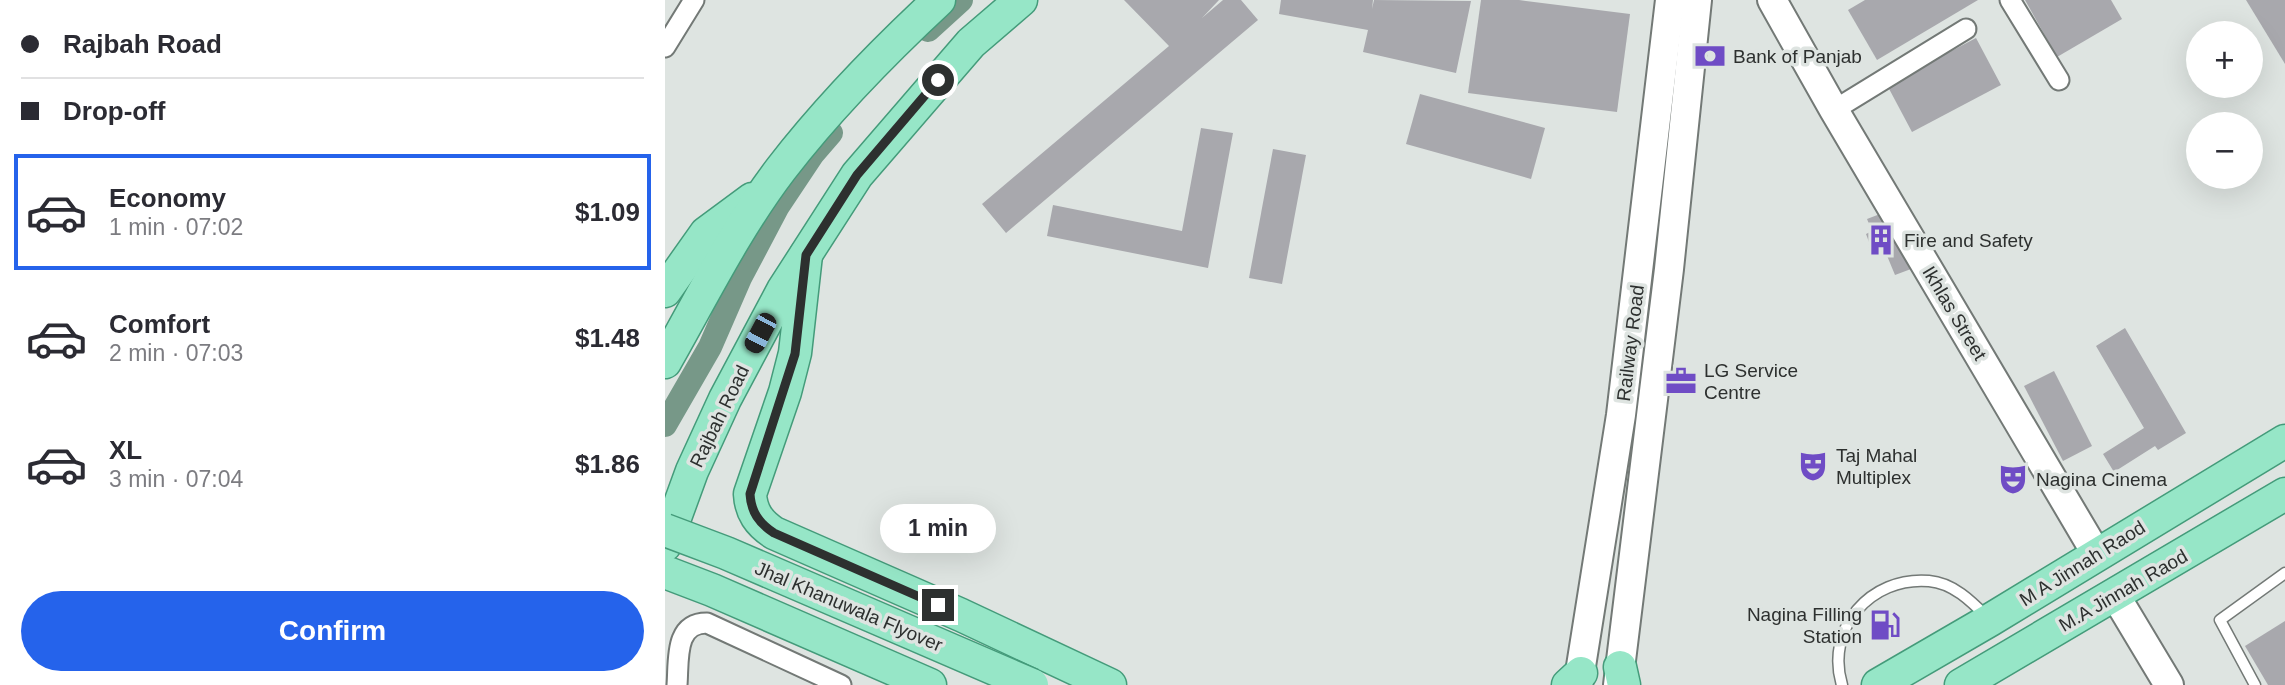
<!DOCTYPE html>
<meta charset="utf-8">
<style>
:root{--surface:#fff;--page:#f2f2f3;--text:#2b2b33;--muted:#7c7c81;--line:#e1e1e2;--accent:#2563eb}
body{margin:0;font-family:Helvetica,sans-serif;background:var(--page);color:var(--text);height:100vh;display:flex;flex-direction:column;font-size:26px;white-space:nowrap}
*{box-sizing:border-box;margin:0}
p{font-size:23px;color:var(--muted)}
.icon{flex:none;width:38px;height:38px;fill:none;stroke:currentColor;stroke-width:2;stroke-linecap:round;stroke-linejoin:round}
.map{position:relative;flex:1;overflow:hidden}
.drawer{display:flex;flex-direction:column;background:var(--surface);width:665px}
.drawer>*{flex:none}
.guide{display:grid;align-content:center;height:154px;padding:0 21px;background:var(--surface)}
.fabs{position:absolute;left:1521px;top:21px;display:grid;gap:14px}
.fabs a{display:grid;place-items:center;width:77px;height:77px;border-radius:50%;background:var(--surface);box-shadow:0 7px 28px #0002;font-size:35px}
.end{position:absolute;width:32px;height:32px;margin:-16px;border:9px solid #2d302f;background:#fff;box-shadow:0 0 0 4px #fff}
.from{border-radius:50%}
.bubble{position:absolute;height:49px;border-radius:24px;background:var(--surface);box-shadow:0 7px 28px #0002;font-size:23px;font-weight:800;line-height:49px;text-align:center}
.car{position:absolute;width:21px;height:42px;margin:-21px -10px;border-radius:9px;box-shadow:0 0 5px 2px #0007;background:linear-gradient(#222 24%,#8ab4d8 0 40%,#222 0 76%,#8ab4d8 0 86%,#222 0)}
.guide b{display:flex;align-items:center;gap:24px;height:66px;font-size:26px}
.guide b+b{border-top:2px solid var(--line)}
.guide i{width:18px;height:18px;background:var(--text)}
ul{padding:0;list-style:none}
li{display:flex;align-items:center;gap:21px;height:116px;margin:0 14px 10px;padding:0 7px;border:4px solid transparent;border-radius:0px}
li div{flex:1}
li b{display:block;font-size:26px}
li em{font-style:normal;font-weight:800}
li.current{border-color:var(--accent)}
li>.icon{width:63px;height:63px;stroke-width:1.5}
.action{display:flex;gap:14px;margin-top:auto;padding:14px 21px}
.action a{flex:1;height:80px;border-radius:42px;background:var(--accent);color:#fff;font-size:28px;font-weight:800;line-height:80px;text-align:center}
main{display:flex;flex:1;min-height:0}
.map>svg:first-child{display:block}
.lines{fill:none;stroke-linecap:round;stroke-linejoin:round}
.canal{stroke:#779888;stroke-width:24}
.building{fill:#a8a8ad}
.lane-casing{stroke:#737976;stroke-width:13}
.street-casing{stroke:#737976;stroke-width:23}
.secondary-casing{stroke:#737976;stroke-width:32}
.primary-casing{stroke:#449b7a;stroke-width:35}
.lane{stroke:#fff;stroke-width:10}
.street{stroke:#fff;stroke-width:19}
.secondary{stroke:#fff;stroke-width:28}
.primary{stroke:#96e6c7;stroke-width:32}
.primary-bridge-casing{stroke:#449b7a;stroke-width:35;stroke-linecap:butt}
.primary-bridge{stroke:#96e6c7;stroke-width:32}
.route{stroke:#2d302f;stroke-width:9}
.labels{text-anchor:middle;stroke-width:7;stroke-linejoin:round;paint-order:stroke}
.poi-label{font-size:19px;fill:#2d302f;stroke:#dee4e1;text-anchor:start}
.street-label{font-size:19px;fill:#2d302f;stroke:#dee4e1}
</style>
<main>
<section class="drawer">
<div class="guide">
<b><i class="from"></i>Rajbah Road</b>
<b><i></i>Drop-off</b>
</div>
<ul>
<li class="current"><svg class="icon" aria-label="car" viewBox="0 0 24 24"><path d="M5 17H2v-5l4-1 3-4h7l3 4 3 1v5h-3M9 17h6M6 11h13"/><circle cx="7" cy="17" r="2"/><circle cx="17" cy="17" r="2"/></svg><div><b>Economy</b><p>1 min · 07:02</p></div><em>$1.09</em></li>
<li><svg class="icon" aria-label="car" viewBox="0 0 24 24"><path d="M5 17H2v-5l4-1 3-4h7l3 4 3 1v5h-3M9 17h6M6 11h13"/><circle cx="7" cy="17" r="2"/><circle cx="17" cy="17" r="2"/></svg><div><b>Comfort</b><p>2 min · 07:03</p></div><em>$1.48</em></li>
<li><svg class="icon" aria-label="car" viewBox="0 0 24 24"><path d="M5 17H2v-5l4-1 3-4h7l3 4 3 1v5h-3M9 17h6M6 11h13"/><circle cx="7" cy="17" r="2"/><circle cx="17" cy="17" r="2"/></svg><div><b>XL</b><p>3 min · 07:04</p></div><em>$1.86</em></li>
</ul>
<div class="action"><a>Confirm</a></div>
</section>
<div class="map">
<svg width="1620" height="685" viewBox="0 0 1620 685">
<rect width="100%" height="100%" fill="#dee4e1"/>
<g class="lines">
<g class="canal">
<polyline points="263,30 296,0"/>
<polyline points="0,425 45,347 75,278 113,206 147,155 166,133"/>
</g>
</g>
<g class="building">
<polygon points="459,0 554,0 537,18 558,0 576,0 593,20 341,233 317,204 504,46"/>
<polygon points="616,0 708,0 707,9 709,0 806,1 791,73 698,52 703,30 614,14"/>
<polygon points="816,0 854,0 965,14 952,112 803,93"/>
<polygon points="1200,0 1313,0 1212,60 1183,10"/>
<polygon points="1360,0 1446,0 1457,19 1392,57"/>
<polygon points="1581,0 1620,0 1620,64"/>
<polygon points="1311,38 1336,85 1247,132 1222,85"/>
<polygon points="755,94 880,128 866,179 741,144"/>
<polygon points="536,128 568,133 543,268 382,236 388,205 517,231"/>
<polygon points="608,149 641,155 617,284 584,278"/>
<polygon points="1215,214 1246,269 1230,275 1218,246 1207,250 1201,234 1207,231 1202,219"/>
<polygon points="1460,328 1521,433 1493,450 1490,446 1449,472 1438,454 1479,428 1431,346"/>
<polygon points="1389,371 1427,446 1398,461 1359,386"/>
<polygon points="1620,621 1620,685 1603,685 1580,646"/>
</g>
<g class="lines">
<g class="lane-casing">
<g id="lane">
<path d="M1177,685C1160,629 1205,576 1264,581C1288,583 1306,601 1322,617"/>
<polyline points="1590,685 1555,620 1620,573"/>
</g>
</g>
<g class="street-casing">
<g id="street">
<polyline points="1345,0 1394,80"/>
<polyline points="0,47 29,0"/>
<polyline points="1169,110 1301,29"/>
<path d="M12,685C14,660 9,623 42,623L176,685"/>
</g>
</g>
<g class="secondary-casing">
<g id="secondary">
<polyline points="1107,0 1169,110 1431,553"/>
<polyline points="1450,595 1504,685"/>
<polyline points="913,685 956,415 1005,0"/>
<polyline points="953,685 1004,269 1032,0"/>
</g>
</g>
<g class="primary-casing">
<g id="primary">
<path d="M141,255L130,353L120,392L85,494C86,512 94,523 109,533L296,615L445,685"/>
<polyline points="0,291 41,233 87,199"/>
<path d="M0,362C37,297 71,228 116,169C163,108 218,52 274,0"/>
<polyline points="0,545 27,471 60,399 118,290 192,175 306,43 356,0"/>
<polyline points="0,572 47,590 265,685"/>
<polyline points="955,667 959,685"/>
<polyline points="903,685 916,673"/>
<polyline points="1213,685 1325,620 1620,441"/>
<polyline points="1296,685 1620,494"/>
</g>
</g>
<use href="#lane" class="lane"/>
<use href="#street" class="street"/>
<use href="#secondary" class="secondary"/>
<use href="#primary" class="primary"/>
<g class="primary-bridge-casing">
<polyline id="primary-bridge" points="0,530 61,553 367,685"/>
</g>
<use href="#primary-bridge" class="primary-bridge"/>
</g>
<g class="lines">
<path class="route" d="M273,605L109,533C94,523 86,512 85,494L130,354L141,255L192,175L273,80"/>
</g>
<defs>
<g id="bank-bare" transform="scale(2.415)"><path d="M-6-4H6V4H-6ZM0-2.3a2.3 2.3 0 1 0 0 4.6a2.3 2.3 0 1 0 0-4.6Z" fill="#6f4cc5" stroke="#dee4e1" stroke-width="2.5" paint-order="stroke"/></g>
<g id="building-bare" transform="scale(2.415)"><path d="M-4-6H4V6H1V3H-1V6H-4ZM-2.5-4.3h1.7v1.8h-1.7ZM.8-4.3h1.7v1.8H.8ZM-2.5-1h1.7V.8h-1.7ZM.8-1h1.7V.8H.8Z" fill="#6f4cc5" stroke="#dee4e1" stroke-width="2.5" paint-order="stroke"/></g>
<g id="office-bare" transform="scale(2.415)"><path d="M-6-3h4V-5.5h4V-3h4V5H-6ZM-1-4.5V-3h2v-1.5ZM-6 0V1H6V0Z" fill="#6f4cc5" stroke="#dee4e1" stroke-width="2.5" paint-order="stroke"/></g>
<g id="theatre-bare" transform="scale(2.415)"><path d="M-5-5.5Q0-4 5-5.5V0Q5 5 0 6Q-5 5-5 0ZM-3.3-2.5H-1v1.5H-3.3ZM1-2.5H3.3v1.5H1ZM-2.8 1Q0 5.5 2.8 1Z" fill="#6f4cc5" stroke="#dee4e1" stroke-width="2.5" paint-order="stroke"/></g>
<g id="fuel-bare" transform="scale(2.415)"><path d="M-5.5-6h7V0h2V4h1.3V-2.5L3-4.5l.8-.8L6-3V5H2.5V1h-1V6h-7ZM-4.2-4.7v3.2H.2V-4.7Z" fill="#6f4cc5" stroke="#dee4e1" stroke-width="2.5" paint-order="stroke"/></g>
</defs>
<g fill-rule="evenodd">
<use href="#bank-bare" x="1045" y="56"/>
<use href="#building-bare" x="1216" y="240"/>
<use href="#office-bare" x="1016" y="381"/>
<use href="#theatre-bare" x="1148" y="466"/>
<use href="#theatre-bare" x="1348" y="479"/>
<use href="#fuel-bare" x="1220" y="625"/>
</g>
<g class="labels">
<g class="poi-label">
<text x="1068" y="63">Bank of Panjab</text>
<text x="1239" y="247">Fire and Safety</text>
<text x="1039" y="377">LG Service<tspan x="1039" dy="22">Centre</tspan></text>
<text x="1171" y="462">Taj Mahal<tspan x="1171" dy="22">Multiplex</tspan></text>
<text x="1371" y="486">Nagina Cinema</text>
<text x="1197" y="621" text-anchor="end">Nagina Filling<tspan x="1197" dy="22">Station</tspan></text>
</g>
<g class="street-label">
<text transform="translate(1290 313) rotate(59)" y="7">Ikhlas Street</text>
<text transform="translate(965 343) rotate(-83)" y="7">Railway Road</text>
<text transform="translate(54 416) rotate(-64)" y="7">Rajbah Road</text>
<text transform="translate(1417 563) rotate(-32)" y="7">M A Jinnah Raod</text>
<text transform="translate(1458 590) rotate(-30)" y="7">M.A Jinnah Raod</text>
<text transform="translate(184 606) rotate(23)" y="7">Jhal Khanuwala Flyover</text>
</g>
</g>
</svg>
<div class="fabs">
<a>+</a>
<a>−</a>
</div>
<i class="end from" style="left:273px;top:80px"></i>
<i class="end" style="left:273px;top:605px"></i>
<div class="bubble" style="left:215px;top:504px;width:116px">1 min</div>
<i class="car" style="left:95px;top:333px;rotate:208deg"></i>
</div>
</main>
